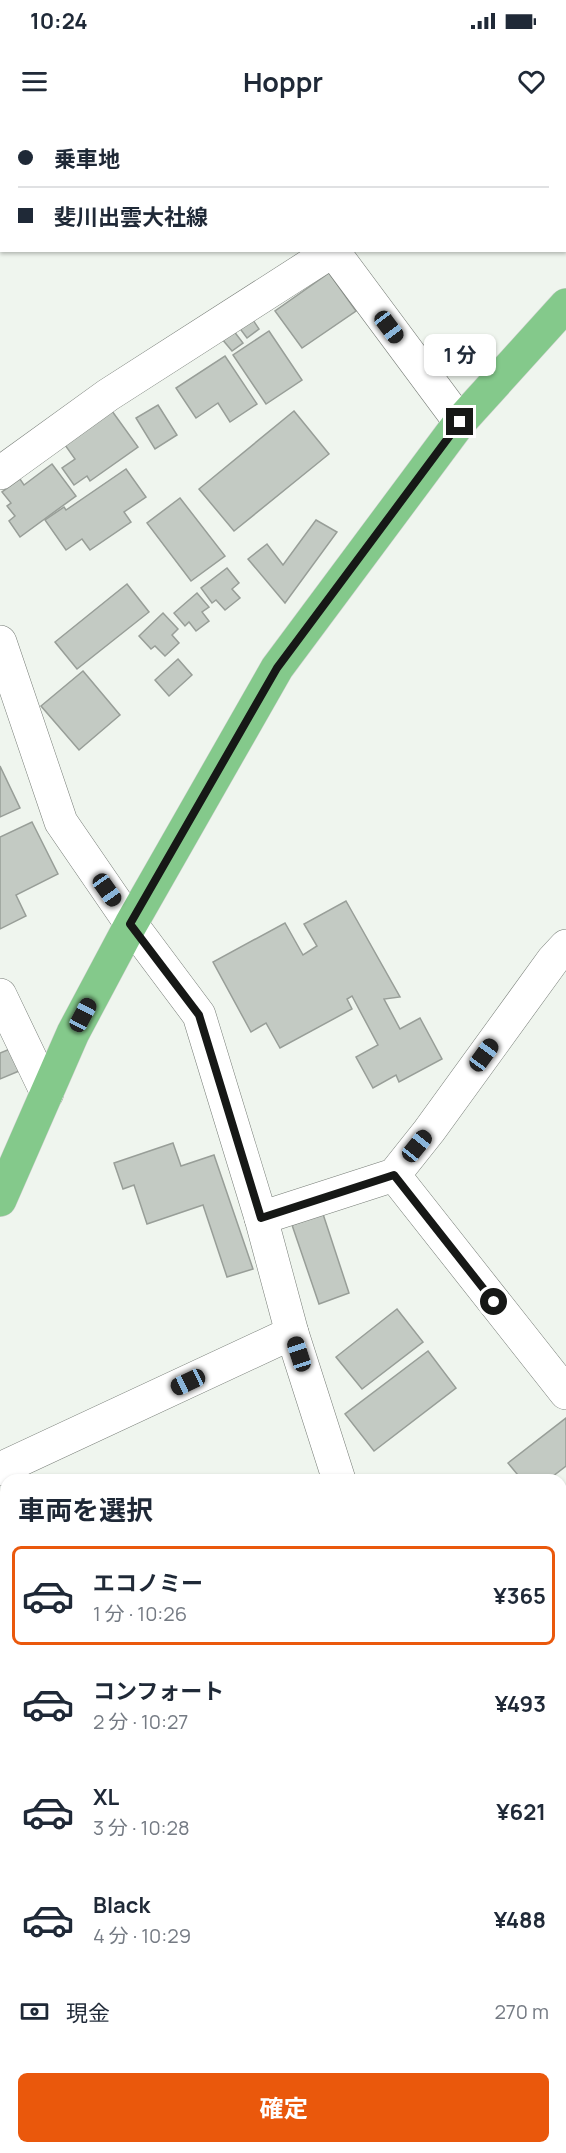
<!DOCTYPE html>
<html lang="ja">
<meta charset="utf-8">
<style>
:root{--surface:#fff;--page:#f6f6f7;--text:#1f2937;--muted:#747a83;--line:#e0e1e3;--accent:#ea580c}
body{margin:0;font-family:Manrope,"Noto Sans JP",sans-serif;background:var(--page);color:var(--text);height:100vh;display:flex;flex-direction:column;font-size:22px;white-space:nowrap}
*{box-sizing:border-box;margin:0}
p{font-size:20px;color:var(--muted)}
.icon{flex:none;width:33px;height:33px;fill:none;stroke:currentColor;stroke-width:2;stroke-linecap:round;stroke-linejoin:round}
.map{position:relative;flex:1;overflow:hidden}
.sheet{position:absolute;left:0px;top:1354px;width:567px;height:680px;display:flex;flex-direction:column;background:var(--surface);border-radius:18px 18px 0 0;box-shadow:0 2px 4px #0004}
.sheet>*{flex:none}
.guide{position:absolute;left:0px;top:0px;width:567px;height:132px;box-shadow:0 2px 4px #0004;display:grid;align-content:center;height:132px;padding:0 18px;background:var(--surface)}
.end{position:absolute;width:27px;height:27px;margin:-14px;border:8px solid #161816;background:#fff;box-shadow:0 0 0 3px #fff}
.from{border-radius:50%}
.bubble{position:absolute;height:42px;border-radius:9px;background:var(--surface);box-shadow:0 2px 4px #0004;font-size:20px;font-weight:700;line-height:42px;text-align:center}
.car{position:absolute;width:18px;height:36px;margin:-18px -9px;border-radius:8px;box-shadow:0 0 4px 2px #0007;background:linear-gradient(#222 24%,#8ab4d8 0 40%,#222 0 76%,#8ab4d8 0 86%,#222 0)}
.guide b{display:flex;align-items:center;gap:21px;height:57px;font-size:22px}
.guide b+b{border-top:2px solid var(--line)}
.guide i{width:15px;height:15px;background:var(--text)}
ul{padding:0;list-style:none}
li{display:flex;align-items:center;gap:18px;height:99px;margin:0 12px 9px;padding:0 6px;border:3px solid transparent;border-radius:9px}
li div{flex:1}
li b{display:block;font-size:22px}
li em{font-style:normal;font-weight:700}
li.active{border-color:var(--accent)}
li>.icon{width:54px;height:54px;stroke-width:1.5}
h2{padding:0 18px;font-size:27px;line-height:72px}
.pay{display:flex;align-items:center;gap:15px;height:66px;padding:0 18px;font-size:22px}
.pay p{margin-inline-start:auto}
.button{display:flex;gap:12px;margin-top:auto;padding:12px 18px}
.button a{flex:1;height:69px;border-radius:9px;background:var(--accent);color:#fff;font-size:24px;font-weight:700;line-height:69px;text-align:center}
.status{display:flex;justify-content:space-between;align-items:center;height:42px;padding:0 30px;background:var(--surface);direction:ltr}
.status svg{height:16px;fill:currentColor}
header{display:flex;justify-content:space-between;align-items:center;height:78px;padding:0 18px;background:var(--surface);font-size:27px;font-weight:700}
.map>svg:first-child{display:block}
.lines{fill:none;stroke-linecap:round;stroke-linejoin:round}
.stream{stroke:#8ec78e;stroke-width:9}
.building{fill:#c3cac3;stroke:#989e98;stroke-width:1.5}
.minor-casing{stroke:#777d77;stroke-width:34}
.major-casing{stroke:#d0d1d0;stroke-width:34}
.minor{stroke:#fff;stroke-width:33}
.major{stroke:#84c98b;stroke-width:33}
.route{stroke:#161816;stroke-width:8}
</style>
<div class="status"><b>10:24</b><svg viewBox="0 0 49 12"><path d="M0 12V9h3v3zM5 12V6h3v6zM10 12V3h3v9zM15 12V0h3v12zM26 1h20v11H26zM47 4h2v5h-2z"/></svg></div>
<header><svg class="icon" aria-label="menu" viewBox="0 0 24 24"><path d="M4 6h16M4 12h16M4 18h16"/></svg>Hoppr<svg class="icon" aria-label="heart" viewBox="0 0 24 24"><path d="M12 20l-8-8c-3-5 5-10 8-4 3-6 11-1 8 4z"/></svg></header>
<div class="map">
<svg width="566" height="2033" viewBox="0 0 566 2033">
<rect width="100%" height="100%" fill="#eff5ee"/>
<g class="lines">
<g class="stream">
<polyline points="561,1651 566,1647"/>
<polyline points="0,1941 6,1938"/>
</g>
</g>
<g class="building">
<polygon points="0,0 51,0 51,2 2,2 0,8"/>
<polygon points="149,0 191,0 189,2"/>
<polygon points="277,0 357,0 355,2"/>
<polygon points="418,0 509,0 506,2"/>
<polygon points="329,153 356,191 302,228 275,191"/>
<polygon points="251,197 259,209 247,218 238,206"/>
<polygon points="233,210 243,223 232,231 222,219"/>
<polygon points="269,211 302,260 266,284 233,235"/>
<polygon points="225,236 257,284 230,302 218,283 196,298 176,268"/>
<polygon points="158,285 177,315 155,329 136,298"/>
<polygon points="112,291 138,327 90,361 87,356 74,365 62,348 75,339 65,325"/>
<polygon points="294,291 329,334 234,411 199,369"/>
<polygon points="52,344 76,376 20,417 9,401 15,396 7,386 11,383 2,372 20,359 24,365"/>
<polygon points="126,349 146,377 124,392 131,402 90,430 82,419 66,430 45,400 64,387 66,390"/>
<polygon points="180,378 225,436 191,461 147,403"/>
<polygon points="316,400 337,412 285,483 248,439 267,424 283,445"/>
<polygon points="227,448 239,463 232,469 240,478 225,490 216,480 212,483 201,468"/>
<polygon points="127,464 149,492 77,549 55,522"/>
<polygon points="197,473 209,487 202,492 209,501 196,511 189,502 185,506 174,493"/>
<polygon points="163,493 178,509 172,515 179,523 165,536 155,526 151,529 139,516"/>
<polygon points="178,539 192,555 169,576 155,560"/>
<polygon points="83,551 120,595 79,630 41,586"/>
<polygon points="0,646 20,688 0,697"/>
<polygon points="32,702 58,754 16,775 26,796 0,809 0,717"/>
<polygon points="346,781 400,877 384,879 400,909 420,898 442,939 399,962 396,955 373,968 356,937 378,925 352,876 347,879 352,889 280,928 266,903 251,912 213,842 285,803 303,835 317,826 304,804"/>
<polygon points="10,929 19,951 0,959 0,933"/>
<polygon points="173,1023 181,1046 214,1035 253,1149 227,1157 203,1085 147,1104 134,1065 123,1069 114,1043"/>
<polygon points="323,1094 349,1173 319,1184 292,1105"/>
<polygon points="397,1189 423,1222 362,1269 336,1237"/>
<polygon points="428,1231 456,1268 374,1331 345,1294"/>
<polygon points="566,1298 566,1346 548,1360 522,1360 508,1343"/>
<polygon points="0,1493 6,1497 6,1590 0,1585"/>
<polygon points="561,1495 566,1500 566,1520 561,1524"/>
<polygon points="566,1661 566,1679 561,1673 561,1666"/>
<polygon points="561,1811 566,1822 566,1839 561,1841"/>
<polygon points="566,1855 566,1934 561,1937 561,1858"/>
<polygon points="566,1940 566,2001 563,1996 561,1997 561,1942"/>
<polygon points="6,1954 6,2000 1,2003 0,1978 2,1977 0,1973 0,1957"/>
<polygon points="344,2028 408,2028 410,2033 346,2033"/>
<polygon points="440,2028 518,2028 507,2033 443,2033"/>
</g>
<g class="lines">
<g class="minor-casing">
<g id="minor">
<polyline points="540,2 543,0"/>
<polyline points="333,131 460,302"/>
<polyline points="0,353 108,275 334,130"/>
<polyline points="0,522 61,702 131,804 199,895 261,1098 292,1213 339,1360"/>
<polyline points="0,875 47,973"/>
<polyline points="394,1055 566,1273"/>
<polyline points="261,1098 394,1055 429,1011 553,840 566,826"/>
<polyline points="0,1349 292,1213"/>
<polyline points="561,1627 566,1623"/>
<polyline points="561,1768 566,1773"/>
<polyline points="561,1850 566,1847"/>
<polyline points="0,1908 6,1905"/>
<polyline points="293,2028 296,2033"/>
</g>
</g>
<g class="major-casing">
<polyline id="major" points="0,1080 73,913 131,804 277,548 460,302 566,185"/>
</g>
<use href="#minor" class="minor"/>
<use href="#major" class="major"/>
</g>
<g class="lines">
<polyline class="route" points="460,302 277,548 130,804 199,895 261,1098 394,1055 494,1182"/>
</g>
</svg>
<i class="end from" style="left:494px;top:1182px"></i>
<i class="end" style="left:460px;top:302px"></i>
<div class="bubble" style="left:424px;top:214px;width:72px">1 分</div>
<i class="car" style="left:389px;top:207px;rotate:143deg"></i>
<i class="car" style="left:107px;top:770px;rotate:145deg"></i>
<i class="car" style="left:83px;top:895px;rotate:28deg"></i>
<i class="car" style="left:484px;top:935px;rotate:36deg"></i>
<i class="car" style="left:417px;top:1026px;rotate:39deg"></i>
<i class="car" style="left:299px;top:1234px;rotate:342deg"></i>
<i class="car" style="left:188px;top:1262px;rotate:245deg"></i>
<div class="guide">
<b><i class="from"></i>乗車地</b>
<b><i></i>斐川出雲大社線</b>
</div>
<section class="sheet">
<h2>車両を選択</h2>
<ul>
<li class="active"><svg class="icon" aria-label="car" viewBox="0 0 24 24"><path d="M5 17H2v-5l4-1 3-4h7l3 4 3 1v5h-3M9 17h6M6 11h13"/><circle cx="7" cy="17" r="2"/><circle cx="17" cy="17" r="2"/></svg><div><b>エコノミー</b><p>1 分 · 10:26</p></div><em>¥365</em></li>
<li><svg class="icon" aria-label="car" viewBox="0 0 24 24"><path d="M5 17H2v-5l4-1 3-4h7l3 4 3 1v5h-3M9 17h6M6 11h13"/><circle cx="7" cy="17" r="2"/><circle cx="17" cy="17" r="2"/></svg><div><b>コンフォート</b><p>2 分 · 10:27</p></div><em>¥493</em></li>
<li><svg class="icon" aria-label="car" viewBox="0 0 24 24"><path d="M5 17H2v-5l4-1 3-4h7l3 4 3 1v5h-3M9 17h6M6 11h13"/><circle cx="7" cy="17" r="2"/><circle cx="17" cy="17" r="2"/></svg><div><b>XL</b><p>3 分 · 10:28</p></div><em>¥621</em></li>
<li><svg class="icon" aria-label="car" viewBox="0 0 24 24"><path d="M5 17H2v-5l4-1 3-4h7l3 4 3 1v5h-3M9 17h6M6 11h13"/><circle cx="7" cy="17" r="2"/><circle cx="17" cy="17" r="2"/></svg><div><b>Black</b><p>4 分 · 10:29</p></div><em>¥488</em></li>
</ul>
<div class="pay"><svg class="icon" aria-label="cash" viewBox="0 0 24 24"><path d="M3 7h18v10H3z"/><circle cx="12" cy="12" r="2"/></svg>現金<p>270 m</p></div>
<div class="button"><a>確定</a></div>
</section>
</div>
